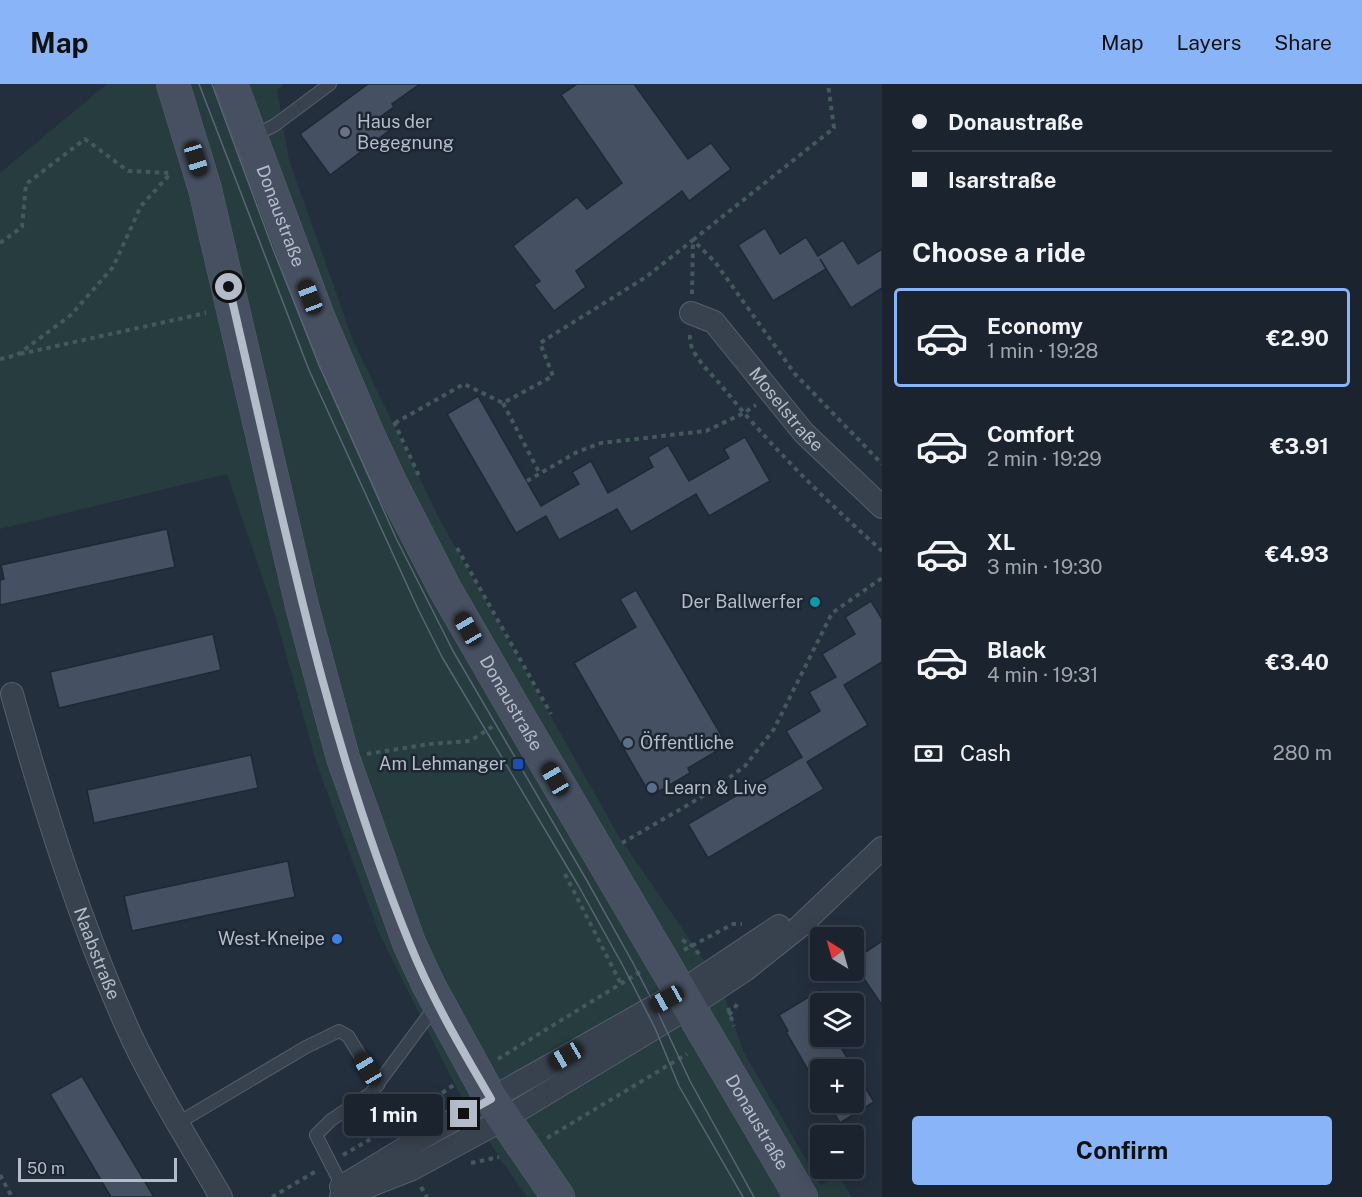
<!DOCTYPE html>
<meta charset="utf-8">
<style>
:root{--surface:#1b232e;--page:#282f3a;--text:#f1f3f6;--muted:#a0a4aa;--line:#39404a;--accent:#8ab4f8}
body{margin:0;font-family:"Public Sans",sans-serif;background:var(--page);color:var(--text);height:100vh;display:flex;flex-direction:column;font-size:22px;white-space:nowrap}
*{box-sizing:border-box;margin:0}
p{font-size:20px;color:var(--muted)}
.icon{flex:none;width:33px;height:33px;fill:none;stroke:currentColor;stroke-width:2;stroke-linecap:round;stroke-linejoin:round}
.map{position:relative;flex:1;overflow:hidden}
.drawer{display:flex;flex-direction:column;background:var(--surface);width:480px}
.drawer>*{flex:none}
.banner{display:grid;align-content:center;height:132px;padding:0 30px;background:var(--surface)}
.needle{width:39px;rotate:323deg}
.buttons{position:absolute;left:810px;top:843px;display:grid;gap:12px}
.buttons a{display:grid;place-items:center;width:54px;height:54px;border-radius:6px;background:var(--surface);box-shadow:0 3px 15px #0003,0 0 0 2px var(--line);font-size:30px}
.scale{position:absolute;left:18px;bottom:15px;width:159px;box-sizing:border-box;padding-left:6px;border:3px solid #b4bcc9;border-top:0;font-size:16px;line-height:21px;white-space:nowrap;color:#b4bcc9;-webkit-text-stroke:4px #1d2633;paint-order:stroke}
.end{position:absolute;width:27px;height:27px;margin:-14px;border:8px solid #b4bcc9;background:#111;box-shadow:0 0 0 3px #111}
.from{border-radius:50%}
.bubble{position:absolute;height:42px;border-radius:6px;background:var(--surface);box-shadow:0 3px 15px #0003,0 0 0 2px var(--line);font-size:20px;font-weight:700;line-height:42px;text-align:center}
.car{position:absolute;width:18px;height:36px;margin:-18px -9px;border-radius:8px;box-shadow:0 0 4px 2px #0007;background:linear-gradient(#222 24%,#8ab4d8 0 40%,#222 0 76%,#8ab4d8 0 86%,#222 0)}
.banner b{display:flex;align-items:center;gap:21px;height:57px;font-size:22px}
.banner b+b{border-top:2px solid var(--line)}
.banner i{width:15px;height:15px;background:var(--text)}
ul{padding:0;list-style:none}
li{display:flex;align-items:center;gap:18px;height:99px;margin:0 12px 9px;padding:0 18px;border:3px solid transparent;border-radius:6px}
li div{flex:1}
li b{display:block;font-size:22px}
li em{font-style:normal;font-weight:700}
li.selected{border-color:var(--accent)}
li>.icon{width:54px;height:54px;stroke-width:1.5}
h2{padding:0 30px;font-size:27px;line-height:72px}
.pay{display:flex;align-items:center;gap:15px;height:66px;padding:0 30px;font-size:22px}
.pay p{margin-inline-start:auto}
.action{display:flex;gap:12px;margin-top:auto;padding:12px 30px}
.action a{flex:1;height:69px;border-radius:6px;background:var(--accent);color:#111;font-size:24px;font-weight:700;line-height:69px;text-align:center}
header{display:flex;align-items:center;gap:36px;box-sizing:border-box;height:84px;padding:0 30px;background:var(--accent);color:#111}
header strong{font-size:28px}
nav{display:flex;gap:33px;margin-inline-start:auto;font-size:21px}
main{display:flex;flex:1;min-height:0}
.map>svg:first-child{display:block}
.green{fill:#263c3f}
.building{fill:#455162;stroke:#1f2835;stroke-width:1.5}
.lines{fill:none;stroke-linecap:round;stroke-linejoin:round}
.lane-casing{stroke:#565f6c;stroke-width:14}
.street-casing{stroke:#565f6c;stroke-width:24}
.secondary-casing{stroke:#565f6c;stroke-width:34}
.path{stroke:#44595c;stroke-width:4;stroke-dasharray:4.5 4.5;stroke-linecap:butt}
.lane{stroke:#38414e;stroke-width:12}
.street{stroke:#38414e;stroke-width:22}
.secondary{stroke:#465061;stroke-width:33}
.tram{stroke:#5a6575;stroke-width:1.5}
.route{stroke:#b4bcc9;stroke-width:8}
.worship-dot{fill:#6b7280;stroke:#1d2633;stroke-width:2}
.culture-dot{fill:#0f9aa8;stroke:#1d2633;stroke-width:2}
.service-dot{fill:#5c6f8a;stroke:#1d2633;stroke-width:2}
.transit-dot{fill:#1a4fb4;stroke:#1d2633;stroke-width:2}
.shop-dot{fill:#3f7fe0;stroke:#1d2633;stroke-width:2}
.labels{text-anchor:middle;stroke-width:5;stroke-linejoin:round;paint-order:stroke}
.poi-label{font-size:18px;fill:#b4bcc9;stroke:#1d2633;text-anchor:start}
.street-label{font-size:18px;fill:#b4bcc9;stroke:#1d2633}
</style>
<header>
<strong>Map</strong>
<nav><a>Map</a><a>Layers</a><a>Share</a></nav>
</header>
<main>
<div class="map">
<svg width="882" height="1113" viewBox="0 0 882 1113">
<rect width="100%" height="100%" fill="#242f3e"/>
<polygon class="green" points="107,0 284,0 277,6 289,76 354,259 440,436 618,751 721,901 743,967 821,1101 837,1090 852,1113 527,1113 499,1073 455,1001 380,851 317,681 276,534 227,390 0,445 0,89"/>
<g class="building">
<polygon points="368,0 420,0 392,20 394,23 380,33 390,46 330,91 300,50"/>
<polygon points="577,0 634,0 688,75 711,59 731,85 689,117 682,107 576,187 586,203 554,227 534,201 540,197 513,162 577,113 587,125 622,99 561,11"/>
<polygon points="765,144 780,170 806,153 818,172 843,156 858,180 882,165 882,204 851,224 820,175 826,185 773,217 738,161"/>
<polygon points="478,312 541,422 579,400 572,388 591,377 608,409 653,383 648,373 668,361 689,397 729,374 724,365 745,353 770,397 709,432 696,410 631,448 617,425 559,456 546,432 516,449 447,330"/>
<polygon points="167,445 175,483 0,521 0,496 4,495 1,481"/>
<polygon points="636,506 727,661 688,684 690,689 651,712 574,579 636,543 620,515"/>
<polygon points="871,517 882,535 882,578 844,601 868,641 807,678 824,705 708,774 688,740 802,673 786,647 820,627 809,608 836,593 822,570 855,550 845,533"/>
<polygon points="213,550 221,586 59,624 50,588"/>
<polygon points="251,671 258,704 94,739 87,706"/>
<polygon points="288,777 295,813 132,847 124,812"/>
<polygon points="882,857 882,921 854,880 854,876"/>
<polygon points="820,906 820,952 834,952 874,1018 840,1039 828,1018 854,1018 854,986 808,986 786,948 788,947 779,931"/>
<polygon points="82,992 109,1038 154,1113 111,1113 105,1103 50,1010"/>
</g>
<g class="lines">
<g class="lane-casing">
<g id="lane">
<polyline points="252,53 275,41 330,0"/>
<polyline points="178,1039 306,963 339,947 348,952 378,1001"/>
<polyline points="342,1102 316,1051 331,1036 371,1009 437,920"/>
</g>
</g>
<g class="street-casing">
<g id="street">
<path id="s1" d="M691,229L714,238L804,349L882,423"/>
<path id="s2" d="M12,610C45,727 81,843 132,954C158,1009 191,1061 221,1113"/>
<polyline points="341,1103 425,1052 680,908 779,842"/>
<polyline points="341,1113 412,1085 504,1035 689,923 745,886 799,843 882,764"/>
</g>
</g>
<g class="secondary-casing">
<g id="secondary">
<polyline points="173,0 205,105 302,522 343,674 409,859 429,902 491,1015 558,1113"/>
<path id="s3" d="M231,0L317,230L369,353L391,400L445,505L516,628L801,1113"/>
</g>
</g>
<g class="path">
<polyline points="0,159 22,143 26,100 85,55 128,87 171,89"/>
<polyline points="692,210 693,156 834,44 828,0"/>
<path d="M690,251C688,269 709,287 720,300C769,361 824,415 882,467"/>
<polyline points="20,270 206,229"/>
<polyline points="0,275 17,271 71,231 113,183 141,122 171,89"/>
<polyline points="503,319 540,390"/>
<polyline points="394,338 420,394"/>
<polyline points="395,339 464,300 503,319 553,292 540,259 646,193 693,156 715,178 795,290 882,380"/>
<polyline points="527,397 577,368 601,359 706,347 744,329 756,321"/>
<polyline points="457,464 551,630"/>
<polyline points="367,670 430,660 470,657 495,641"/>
<polyline points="622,759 710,708 745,682 774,645 832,529 882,494"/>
<polyline points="565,790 621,900"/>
<polyline points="682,856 693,862 699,870"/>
<polyline points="684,866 733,840 742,840"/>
<polyline points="728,924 734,942"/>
<polyline points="729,931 739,918"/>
<polyline points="498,975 640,888"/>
<polyline points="547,1054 687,970"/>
<polyline points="343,1071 404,1036 455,1000"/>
<polyline points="471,1079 499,1073"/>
<polyline points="0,1091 12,1113"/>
<polyline points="421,1103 427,1113"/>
<polyline points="272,1113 318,1086"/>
</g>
<use href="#lane" class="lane"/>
<use href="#street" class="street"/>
<use href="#secondary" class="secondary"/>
<g class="tram">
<polyline points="199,0 309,286 418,525 442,573 578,801 623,882 655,944 679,1002 743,1113"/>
<polyline points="212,0 273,165 319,281 396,454 453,567 586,795 633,879 655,922 690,997 754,1113"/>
</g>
</g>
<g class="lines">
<path class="route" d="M229,203C281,424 323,647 409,858C431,913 461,964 491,1015L464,1030"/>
</g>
<circle class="worship-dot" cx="345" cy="48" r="6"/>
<circle class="culture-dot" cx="815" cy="518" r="6"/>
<g class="service-dot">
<circle cx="628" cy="659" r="6"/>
<circle cx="652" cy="704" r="6"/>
</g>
<rect class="transit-dot" x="512" y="674" width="12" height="12" rx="3"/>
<circle class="shop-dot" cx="337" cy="855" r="6"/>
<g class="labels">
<g class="poi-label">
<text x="357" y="44">Haus der<tspan x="357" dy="21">Begegnung</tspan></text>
<text x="803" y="524" text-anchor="end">Der Ballwerfer</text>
<text x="640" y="665">Öffentliche</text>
<text x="506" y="686" text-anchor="end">Am Lehmanger</text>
<text x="664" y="710">Learn &amp; Live</text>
<text x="325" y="861" text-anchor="end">West-Kneipe</text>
</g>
<g class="street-label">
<text dy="6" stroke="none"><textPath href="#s3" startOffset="141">Donaustraße</textPath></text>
<text dy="6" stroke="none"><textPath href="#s1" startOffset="138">Moselstraße</textPath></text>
<text dy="6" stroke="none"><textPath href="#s3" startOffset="681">Donaustraße</textPath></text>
<text dy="6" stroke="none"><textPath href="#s2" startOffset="273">Naabstraße</textPath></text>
<text dy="6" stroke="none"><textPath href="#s3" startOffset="1167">Donaustraße</textPath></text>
</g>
</g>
</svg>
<div class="buttons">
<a><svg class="needle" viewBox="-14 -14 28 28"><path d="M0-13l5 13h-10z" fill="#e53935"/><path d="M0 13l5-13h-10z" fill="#a0a4aa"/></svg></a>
<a><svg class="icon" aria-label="layers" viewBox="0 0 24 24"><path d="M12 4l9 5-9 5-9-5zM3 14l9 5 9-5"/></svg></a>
<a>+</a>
<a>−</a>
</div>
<div class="scale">50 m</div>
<i class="end from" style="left:229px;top:203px"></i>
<i class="end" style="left:464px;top:1030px"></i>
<div class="bubble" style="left:344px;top:1010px;width:99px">1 min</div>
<i class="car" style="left:196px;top:75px;rotate:163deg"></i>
<i class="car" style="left:310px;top:213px;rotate:339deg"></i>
<i class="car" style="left:468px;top:545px;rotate:330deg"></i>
<i class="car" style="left:555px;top:695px;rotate:330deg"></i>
<i class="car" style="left:667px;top:915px;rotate:241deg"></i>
<i class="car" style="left:566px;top:972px;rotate:240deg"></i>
<i class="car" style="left:368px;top:985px;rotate:329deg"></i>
</div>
<section class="drawer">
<div class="banner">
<b><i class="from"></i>Donaustraße</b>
<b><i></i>Isarstraße</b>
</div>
<h2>Choose a ride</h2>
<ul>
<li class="selected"><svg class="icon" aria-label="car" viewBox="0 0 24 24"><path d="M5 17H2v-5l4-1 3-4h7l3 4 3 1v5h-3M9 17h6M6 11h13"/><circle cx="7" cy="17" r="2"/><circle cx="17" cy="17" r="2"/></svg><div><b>Economy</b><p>1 min · 19:28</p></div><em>€2.90</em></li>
<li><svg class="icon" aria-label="car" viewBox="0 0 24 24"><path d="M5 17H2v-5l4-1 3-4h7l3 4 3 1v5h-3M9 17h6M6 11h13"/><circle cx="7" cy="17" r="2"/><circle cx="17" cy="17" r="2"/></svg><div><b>Comfort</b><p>2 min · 19:29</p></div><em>€3.91</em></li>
<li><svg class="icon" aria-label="car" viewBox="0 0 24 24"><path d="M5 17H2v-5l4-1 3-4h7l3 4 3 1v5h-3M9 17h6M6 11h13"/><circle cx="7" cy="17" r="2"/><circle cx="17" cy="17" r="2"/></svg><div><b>XL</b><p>3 min · 19:30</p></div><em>€4.93</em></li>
<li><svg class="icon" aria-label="car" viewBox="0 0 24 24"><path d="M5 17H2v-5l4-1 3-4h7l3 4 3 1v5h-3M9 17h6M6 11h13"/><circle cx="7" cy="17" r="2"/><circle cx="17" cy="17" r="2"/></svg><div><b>Black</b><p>4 min · 19:31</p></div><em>€3.40</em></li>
</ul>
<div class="pay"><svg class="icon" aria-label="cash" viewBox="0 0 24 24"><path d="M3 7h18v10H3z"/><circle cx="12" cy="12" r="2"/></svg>Cash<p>280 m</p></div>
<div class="action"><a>Confirm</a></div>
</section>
</main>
